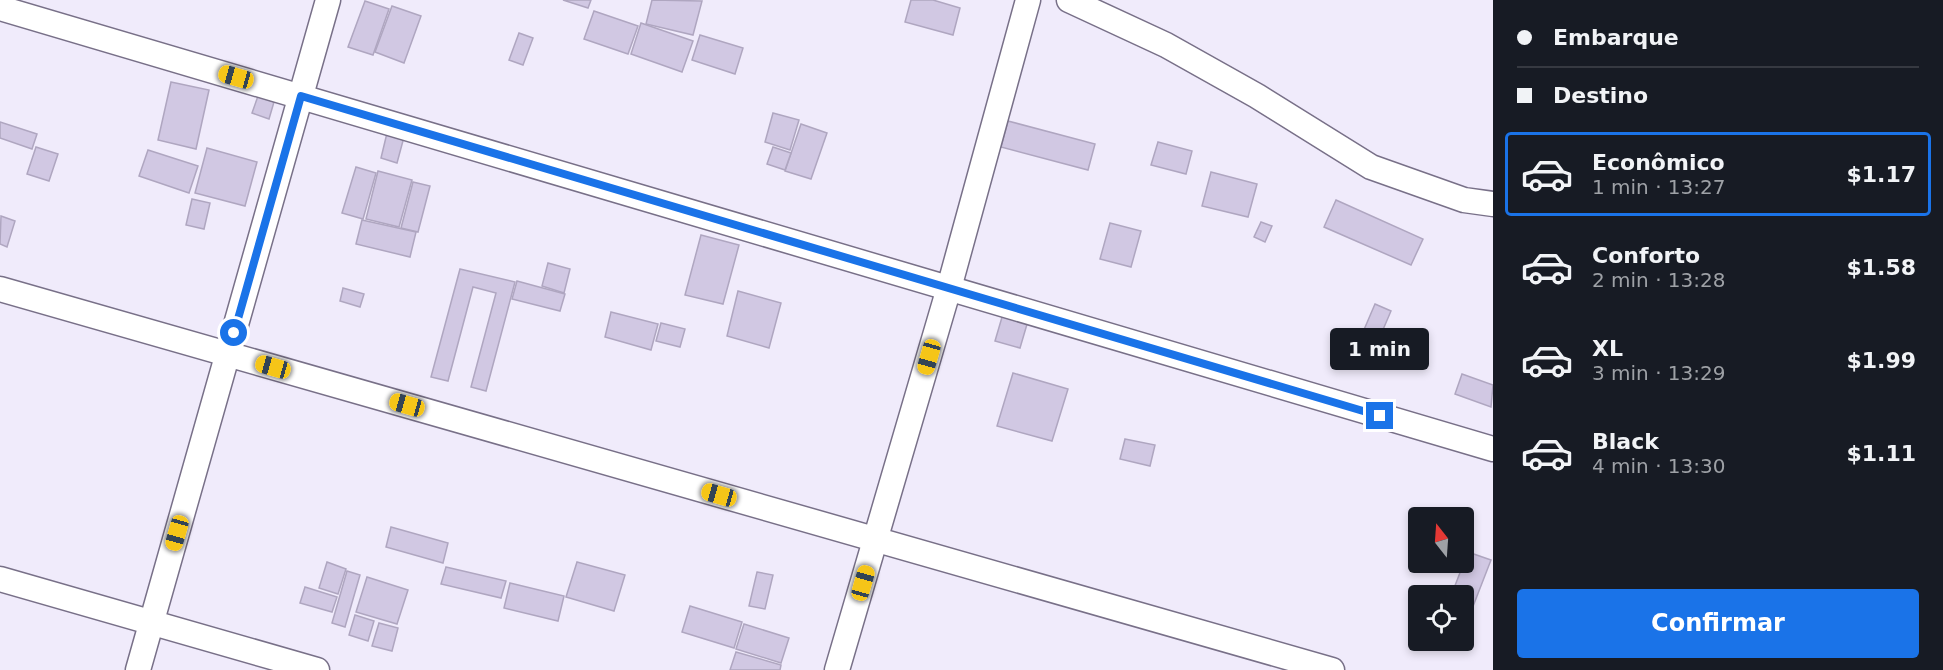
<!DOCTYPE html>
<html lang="pt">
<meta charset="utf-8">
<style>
:root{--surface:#171b24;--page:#242831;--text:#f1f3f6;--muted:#9ea1a6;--line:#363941;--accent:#1a73e8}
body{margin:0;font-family:"DejaVu Sans",sans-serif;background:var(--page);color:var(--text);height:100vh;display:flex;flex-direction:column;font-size:22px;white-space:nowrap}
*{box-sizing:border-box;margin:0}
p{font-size:20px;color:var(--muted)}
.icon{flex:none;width:33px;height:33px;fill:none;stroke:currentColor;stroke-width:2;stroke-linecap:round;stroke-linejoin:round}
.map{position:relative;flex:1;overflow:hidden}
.panel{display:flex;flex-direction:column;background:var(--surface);width:450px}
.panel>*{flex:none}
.guide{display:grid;align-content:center;height:132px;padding:0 24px;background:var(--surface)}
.needle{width:39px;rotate:343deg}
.controls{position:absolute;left:1408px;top:507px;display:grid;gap:12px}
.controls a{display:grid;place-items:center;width:66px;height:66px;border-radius:6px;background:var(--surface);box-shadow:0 3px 9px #0003;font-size:30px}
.end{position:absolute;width:27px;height:27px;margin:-14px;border:8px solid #1a73e8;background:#fff;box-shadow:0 0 0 3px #fff}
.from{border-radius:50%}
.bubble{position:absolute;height:42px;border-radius:6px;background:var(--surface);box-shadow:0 3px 9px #0003;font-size:20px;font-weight:700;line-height:42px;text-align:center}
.car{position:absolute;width:18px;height:36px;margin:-18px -9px;border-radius:8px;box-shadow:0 0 4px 2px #0007;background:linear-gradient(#f5c518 24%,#345 0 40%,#f5c518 0 76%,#345 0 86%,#f5c518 0)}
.guide b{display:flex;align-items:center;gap:21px;height:57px;font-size:22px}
.guide b+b{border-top:2px solid var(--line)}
.guide i{width:15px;height:15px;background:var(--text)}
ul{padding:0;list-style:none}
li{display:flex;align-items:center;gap:18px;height:84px;margin:0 12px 9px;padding:0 12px;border:3px solid transparent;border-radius:6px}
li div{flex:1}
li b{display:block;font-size:22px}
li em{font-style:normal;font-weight:700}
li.current{border-color:var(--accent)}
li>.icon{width:54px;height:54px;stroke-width:1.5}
.cta{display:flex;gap:12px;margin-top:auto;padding:12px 24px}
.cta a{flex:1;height:69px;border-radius:6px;background:var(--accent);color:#fff;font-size:24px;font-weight:700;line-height:69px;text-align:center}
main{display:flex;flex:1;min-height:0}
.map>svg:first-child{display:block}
.building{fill:#d1c8e3;stroke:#afa6c0;stroke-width:1.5}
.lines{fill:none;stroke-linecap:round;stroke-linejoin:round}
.street-casing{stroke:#787088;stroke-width:27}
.street{stroke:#fff;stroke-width:24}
.route{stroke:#1a73e8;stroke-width:8}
</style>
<main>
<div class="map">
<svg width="1493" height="670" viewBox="0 0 1493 670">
<rect width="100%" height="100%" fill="#f0ebfb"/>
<g class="building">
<polygon points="563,0 591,0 588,8"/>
<polygon points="652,0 702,1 693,35 646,24"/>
<polygon points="911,0 933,0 960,8 953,35 905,22"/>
<polygon points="365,1 389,9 373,55 348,47"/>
<polygon points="392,6 421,16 404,63 375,52"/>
<polygon points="594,11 638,26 628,54 584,39"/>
<polygon points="641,23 693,41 682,72 631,54"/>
<polygon points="519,33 533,38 523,65 509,60"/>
<polygon points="700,35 743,48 735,74 692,60"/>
<polygon points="171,82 209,90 196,149 158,140"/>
<polygon points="258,96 274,102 269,119 252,113"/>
<polygon points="773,113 799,120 790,150 765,142"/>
<polygon points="1008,121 1095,144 1088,170 1001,147"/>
<polygon points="0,122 37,134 32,149 0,138"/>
<polygon points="801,124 827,133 811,179 785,171"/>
<polygon points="387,133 404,137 397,163 381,158"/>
<polygon points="1158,142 1192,151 1186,174 1151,165"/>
<polygon points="36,147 58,154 49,181 27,174"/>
<polygon points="773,147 791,153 785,170 767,164"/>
<polygon points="207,148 257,162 245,206 195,193"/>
<polygon points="148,150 198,166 189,193 139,176"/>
<polygon points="356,167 376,173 363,219 342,213"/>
<polygon points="378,171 412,180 399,227 366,219"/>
<polygon points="1211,172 1257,184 1248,217 1202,206"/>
<polygon points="413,182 430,186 418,232 401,228"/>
<polygon points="192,199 210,203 204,229 186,225"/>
<polygon points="1336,200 1423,239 1411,265 1324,227"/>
<polygon points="1,216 15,221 7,247 0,244"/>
<polygon points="362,220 416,232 410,257 356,244"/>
<polygon points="1261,222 1272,226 1265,242 1254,237"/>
<polygon points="1110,223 1141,231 1131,267 1100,259"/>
<polygon points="701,235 739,245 723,304 685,295"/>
<polygon points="548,263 570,269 564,293 542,286"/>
<polygon points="460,269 515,282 486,391 471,387 496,293 473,287 448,381 431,377"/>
<polygon points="517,281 565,294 560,311 512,299"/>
<polygon points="343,288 364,294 360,307 340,301"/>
<polygon points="738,291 781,303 769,348 727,336"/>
<polygon points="1375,304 1391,311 1370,360 1354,353"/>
<polygon points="1005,307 1030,314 1020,348 995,341"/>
<polygon points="611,312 658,324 651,350 605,337"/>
<polygon points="661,323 685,329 680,347 656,341"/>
<polygon points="1013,373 1068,389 1052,441 997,426"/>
<polygon points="1462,374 1493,385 1491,407 1455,394"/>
<polygon points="1125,439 1155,445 1150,466 1120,459"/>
<polygon points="391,527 448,543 443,563 386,547"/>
<polygon points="1468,552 1491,560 1465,627 1464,596 1451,596"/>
<polygon points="327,562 346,569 338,594 319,588"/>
<polygon points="577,562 625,575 614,611 566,597"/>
<polygon points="446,567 506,581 501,598 441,584"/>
<polygon points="347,571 360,575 345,627 332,623"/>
<polygon points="757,572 773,575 765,609 749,606"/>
<polygon points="367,577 408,590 397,624 356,612"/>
<polygon points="510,583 564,596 558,621 504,608"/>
<polygon points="305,587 337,597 332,612 300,603"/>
<polygon points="690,606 742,622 734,648 682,632"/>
<polygon points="355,615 374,621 368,641 349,635"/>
<polygon points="379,623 398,628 392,651 372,646"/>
<polygon points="744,624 789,638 781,663 736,649"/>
<polygon points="736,652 781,665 780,670 730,670"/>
</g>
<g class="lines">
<g class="street-casing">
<g id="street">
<polyline points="1069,0 1166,45 1257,96 1371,167 1464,200 1493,204"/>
<polyline points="0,8 1493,449"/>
<polyline points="0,289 1332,670"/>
<polyline points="0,579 317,670"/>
<polyline points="138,670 328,0"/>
<polyline points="837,670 949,288 1028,0"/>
</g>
</g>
<use href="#street" class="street"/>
</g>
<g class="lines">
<polyline class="route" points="234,333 301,96 1380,416"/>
</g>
</svg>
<div class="controls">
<a><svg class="needle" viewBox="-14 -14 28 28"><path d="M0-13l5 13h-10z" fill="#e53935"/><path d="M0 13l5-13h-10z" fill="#9ea1a6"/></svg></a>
<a><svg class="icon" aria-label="locate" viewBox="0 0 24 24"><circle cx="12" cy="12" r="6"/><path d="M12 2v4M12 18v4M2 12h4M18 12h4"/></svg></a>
</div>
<i class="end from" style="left:234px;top:333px"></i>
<i class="end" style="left:1380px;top:416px"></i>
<div class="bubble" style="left:1330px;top:328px;width:99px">1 min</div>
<i class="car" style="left:236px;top:77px;rotate:286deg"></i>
<i class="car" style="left:929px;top:357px;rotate:196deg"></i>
<i class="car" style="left:273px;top:367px;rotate:286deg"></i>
<i class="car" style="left:407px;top:405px;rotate:286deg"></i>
<i class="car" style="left:719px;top:495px;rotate:286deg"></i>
<i class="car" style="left:177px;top:533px;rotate:196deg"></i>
<i class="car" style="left:863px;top:583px;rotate:16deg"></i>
</div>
<section class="panel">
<div class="guide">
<b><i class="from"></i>Embarque</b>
<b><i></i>Destino</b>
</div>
<ul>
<li class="current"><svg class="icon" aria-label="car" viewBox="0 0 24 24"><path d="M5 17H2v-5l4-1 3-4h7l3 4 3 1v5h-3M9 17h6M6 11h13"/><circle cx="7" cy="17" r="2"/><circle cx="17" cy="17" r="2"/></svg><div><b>Econômico</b><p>1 min · 13:27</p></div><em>$1.17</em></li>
<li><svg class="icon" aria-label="car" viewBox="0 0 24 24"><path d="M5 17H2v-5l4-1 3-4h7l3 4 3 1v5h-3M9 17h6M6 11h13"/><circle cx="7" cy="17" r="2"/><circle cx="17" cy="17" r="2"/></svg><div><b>Conforto</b><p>2 min · 13:28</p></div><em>$1.58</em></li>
<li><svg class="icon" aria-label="car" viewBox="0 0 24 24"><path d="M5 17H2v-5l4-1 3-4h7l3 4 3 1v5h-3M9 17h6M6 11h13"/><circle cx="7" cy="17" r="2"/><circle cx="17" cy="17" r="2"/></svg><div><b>XL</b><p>3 min · 13:29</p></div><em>$1.99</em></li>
<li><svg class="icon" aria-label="car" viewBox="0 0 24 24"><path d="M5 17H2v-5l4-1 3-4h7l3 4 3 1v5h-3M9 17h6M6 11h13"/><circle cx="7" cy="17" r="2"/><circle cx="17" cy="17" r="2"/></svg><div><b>Black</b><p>4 min · 13:30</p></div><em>$1.11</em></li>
</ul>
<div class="cta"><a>Confirmar</a></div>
</section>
</main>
